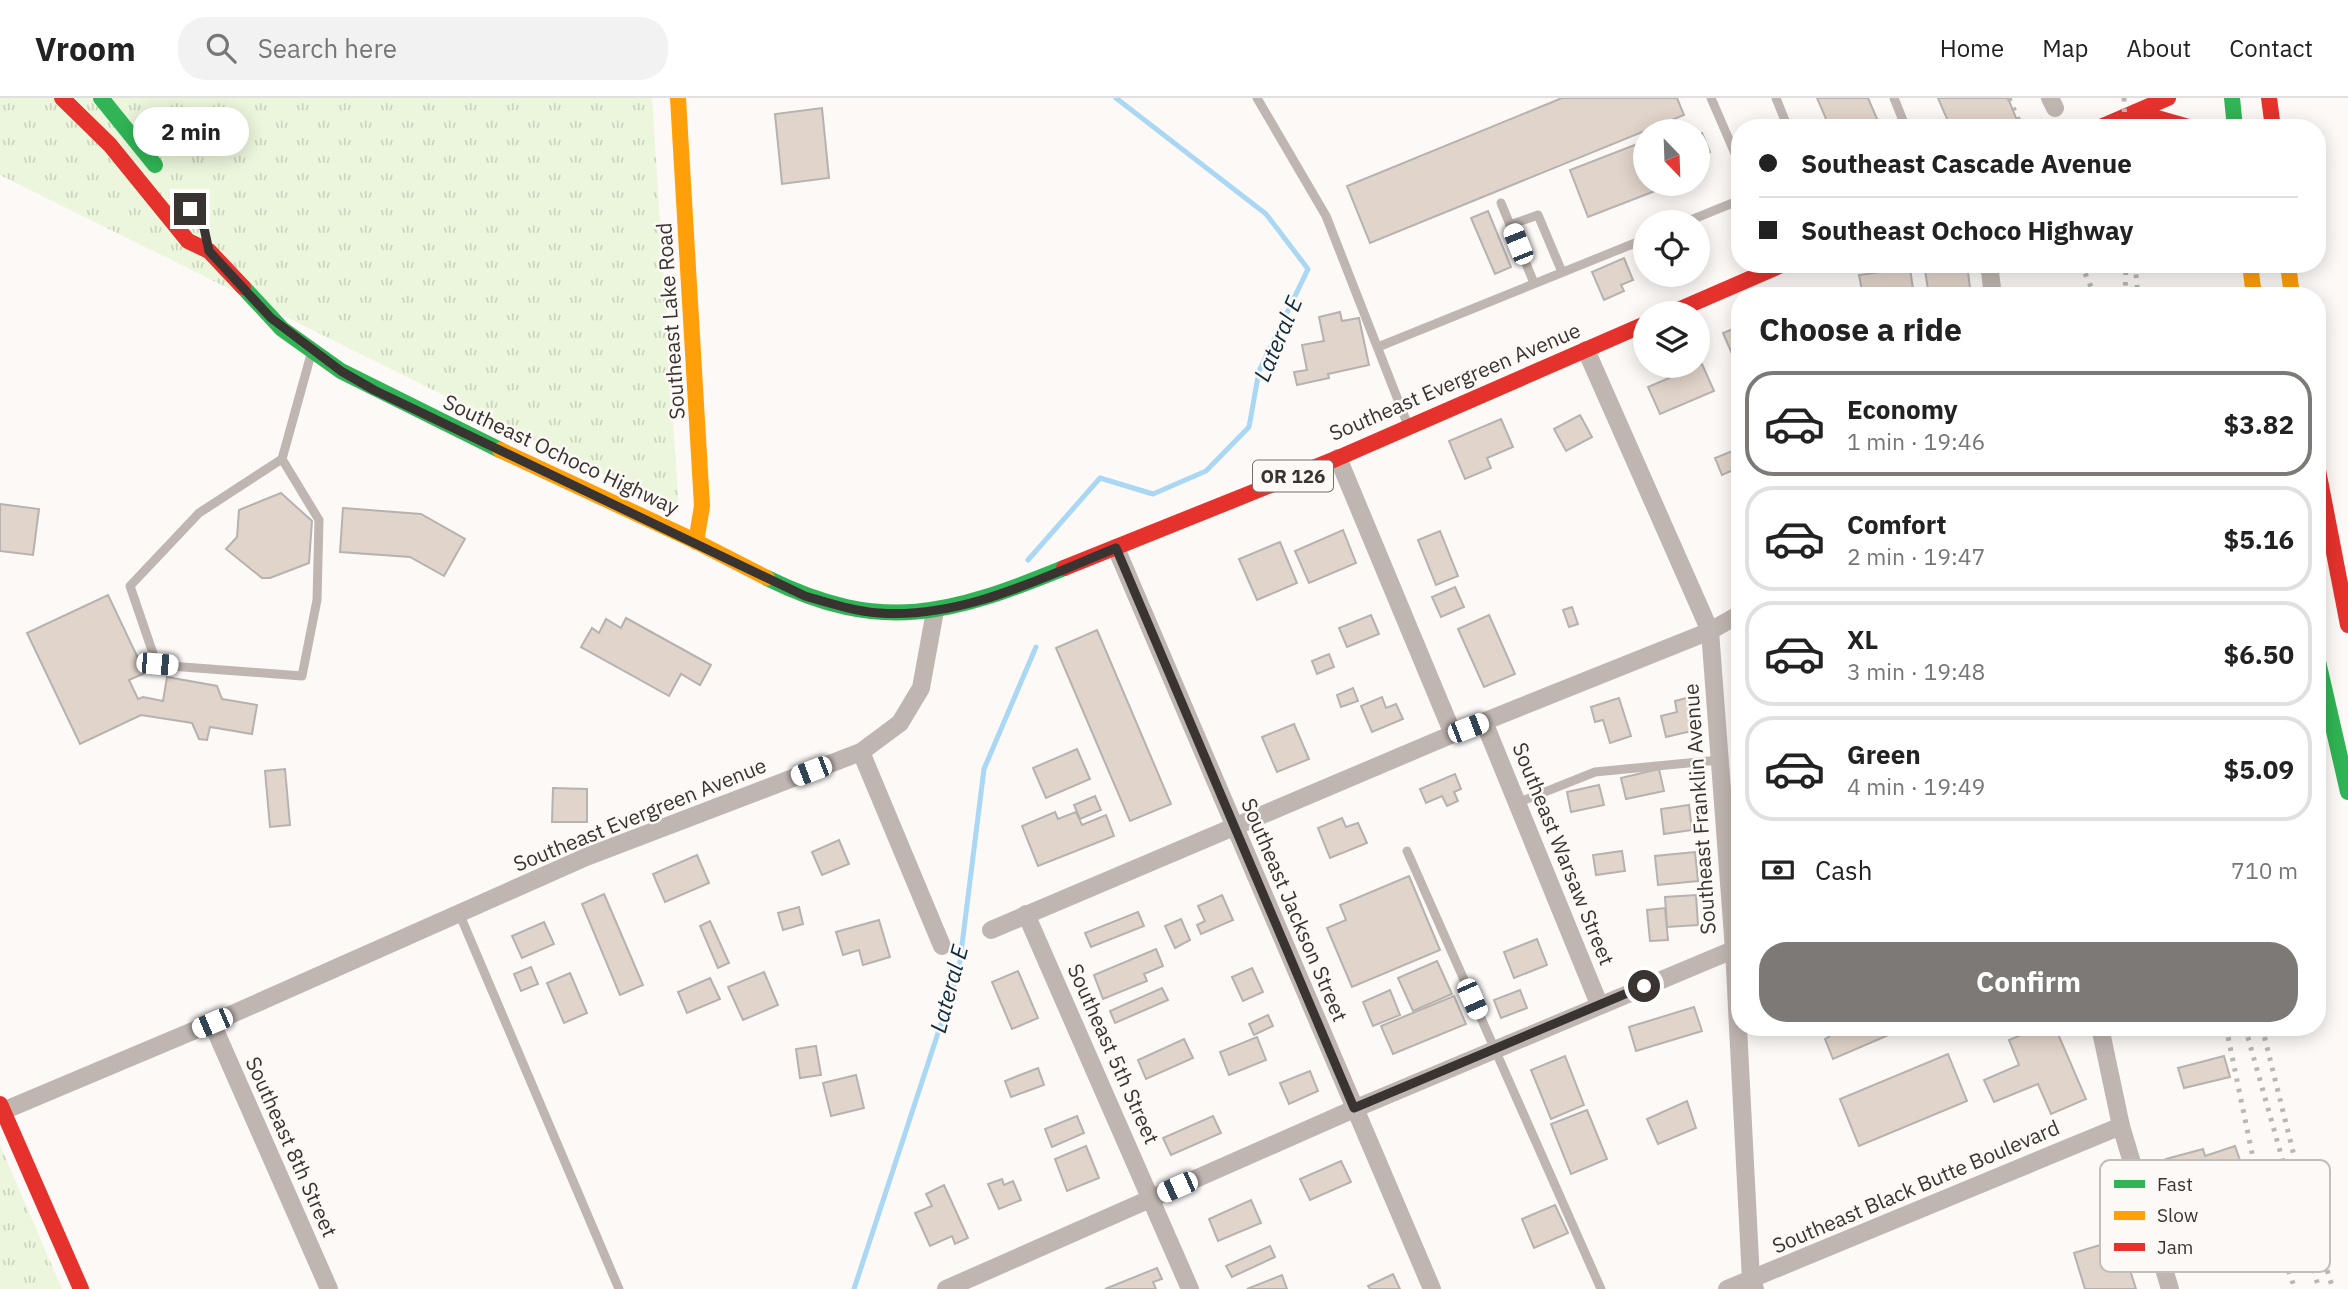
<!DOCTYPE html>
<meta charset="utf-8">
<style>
:root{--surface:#fff;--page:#f2f2f2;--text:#222;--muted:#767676;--line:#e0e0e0;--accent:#7d7976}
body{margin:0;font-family:"IBM Plex Sans",sans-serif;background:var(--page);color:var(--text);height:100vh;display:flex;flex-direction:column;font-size:26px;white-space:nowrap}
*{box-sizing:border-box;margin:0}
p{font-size:23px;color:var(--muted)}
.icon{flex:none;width:38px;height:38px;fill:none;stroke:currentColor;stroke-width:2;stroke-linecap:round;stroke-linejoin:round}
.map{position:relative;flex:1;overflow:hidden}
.drawer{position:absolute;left:1731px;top:189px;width:595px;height:749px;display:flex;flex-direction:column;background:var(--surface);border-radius:28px;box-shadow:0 4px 18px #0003}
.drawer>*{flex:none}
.guide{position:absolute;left:1731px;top:21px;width:595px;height:154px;border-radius:28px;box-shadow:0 4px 18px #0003;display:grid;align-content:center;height:154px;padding:0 28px;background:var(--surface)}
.needle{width:46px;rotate:157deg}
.controls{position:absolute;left:1633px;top:21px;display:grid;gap:14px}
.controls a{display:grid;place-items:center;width:77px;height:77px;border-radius:50%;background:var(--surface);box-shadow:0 4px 18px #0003;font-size:35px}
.end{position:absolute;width:32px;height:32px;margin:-16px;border:9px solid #393431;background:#fff;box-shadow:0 0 0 4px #fff}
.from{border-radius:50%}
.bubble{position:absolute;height:49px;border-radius:24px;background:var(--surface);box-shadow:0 4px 18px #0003;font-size:23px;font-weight:700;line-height:49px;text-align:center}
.car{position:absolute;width:21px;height:42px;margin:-21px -10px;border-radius:9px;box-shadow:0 0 5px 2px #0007;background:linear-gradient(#fff 24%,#345 0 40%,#fff 0 76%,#345 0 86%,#fff 0)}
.guide b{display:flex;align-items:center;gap:24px;height:66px;font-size:26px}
.guide b+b{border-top:2px solid var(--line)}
.guide i{width:18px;height:18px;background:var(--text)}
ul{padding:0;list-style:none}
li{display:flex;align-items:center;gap:21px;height:105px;margin:0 14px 10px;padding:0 14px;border:4px solid var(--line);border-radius:28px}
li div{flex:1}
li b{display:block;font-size:26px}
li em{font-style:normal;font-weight:700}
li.current{border-color:var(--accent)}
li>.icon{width:63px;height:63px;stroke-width:1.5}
h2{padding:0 28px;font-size:32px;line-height:84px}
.pay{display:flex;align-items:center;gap:18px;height:77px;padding:0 28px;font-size:26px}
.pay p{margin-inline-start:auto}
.button{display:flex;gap:14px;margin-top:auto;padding:14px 28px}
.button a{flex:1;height:80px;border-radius:28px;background:var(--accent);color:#fff;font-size:28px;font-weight:700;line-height:80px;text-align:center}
header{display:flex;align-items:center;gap:42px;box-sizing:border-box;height:98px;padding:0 35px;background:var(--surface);border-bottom:2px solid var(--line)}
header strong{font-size:33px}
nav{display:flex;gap:38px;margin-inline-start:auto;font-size:24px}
.search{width:490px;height:63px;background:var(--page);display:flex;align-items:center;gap:18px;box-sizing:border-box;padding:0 24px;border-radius:28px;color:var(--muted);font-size:26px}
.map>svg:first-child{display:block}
.grass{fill:url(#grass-tufts)}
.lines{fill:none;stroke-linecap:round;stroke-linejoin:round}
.stream{stroke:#a9d7f4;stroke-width:5}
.building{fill:#e1d4ca;stroke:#b5b2b0;stroke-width:2}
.lane{stroke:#c0b6b1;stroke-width:9}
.street{stroke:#c0b6b1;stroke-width:18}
.fast{stroke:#30b455;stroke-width:16}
.slow{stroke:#ff9f0a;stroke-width:16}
.jam{stroke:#e5322d;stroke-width:16}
.rail{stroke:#bbb6b4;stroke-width:5;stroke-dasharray:3.5 7;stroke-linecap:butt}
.route{stroke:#393431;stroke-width:9}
.labels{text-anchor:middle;stroke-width:5;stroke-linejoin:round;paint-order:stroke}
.shield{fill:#fdf9f6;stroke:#746f6c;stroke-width:2}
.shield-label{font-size:19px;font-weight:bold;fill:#393431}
.street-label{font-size:21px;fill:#393431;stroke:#fdf9f6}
.water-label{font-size:23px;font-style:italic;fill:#0f2d3f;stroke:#fdf9f6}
.key{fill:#fdf9f6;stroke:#c2bebb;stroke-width:2}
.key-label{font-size:19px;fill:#393431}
</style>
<header>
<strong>Vroom</strong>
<div class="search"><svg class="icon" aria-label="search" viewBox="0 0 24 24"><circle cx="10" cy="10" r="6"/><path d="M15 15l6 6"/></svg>Search here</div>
<nav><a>Home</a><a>Map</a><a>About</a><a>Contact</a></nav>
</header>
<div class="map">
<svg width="2348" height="1191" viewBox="0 0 2348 1191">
<defs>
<pattern id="grass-tufts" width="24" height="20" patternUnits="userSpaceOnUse" patternTransform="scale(1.75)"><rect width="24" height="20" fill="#ecf6dc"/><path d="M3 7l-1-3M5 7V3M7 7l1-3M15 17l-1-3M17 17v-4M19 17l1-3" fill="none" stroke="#cbd4bd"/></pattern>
</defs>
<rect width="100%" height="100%" fill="#fcf9f7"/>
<g class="grass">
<polygon points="0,0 652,0 679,414 0,77"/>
<polygon points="0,1047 62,1191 0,1191"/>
</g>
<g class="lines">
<g class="stream">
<polyline points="1028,462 1100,380 1153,396 1206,373 1249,329 1259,273 1308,171 1266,116 1116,0"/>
<polyline points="854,1191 959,871 984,671 1036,549"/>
</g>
</g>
<g class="building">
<polygon points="1562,0 1677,0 1684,17 1370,145 1347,88"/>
<polygon points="1817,0 1868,0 1881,30 1830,30"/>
<polygon points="1938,0 2008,0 2020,30 1951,30"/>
<polygon points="822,10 829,80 782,86 775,16"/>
<polygon points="1702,35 1710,54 1698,60 1698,37"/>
<polygon points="1645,43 1645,86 1673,86 1588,119 1570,72"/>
<polygon points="1488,113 1511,169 1495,176 1471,120"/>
<polygon points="1624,160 1633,182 1621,187 1624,193 1604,202 1592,174"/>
<polygon points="1924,166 1967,166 1971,198 1929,198"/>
<polygon points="1910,170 1914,198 1863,198 1859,177"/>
<polygon points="1340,214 1342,223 1359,220 1369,267 1328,276 1329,280 1297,287 1294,274 1307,272 1302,247 1324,243 1319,219"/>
<polygon points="1740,228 1740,274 1723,235"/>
<polygon points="1702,266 1714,293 1660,316 1648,289"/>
<polygon points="1580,317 1592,339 1566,353 1554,331"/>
<polygon points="1501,321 1513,349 1487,360 1491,370 1465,381 1449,343"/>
<polygon points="1740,350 1740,369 1722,377 1715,360"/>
<polygon points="281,395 312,423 309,465 270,480 262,480 226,451 237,439 239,412"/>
<polygon points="0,406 39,411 33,457 0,453"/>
<polygon points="343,410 421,416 465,441 444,478 410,459 340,454"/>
<polygon points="1343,432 1356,465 1309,485 1295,453"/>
<polygon points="1440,433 1458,478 1436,487 1418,442"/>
<polygon points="1280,444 1297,485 1257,502 1239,461"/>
<polygon points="1455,489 1464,509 1441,519 1432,499"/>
<polygon points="108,497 145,575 129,582 138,601 143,599 163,603 167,579 217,588 222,601 257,607 252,636 210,629 207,642 199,641 192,625 141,617 80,646 27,535"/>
<polygon points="1572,509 1578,526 1569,529 1563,512"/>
<polygon points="1371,517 1379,536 1347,549 1339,530"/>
<polygon points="1489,517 1515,576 1484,589 1458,531"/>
<polygon points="626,520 711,567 700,587 681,576 669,598 581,549 592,530 599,535 606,521 621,530"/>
<polygon points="1097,532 1171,706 1130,723 1056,550"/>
<polygon points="1329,556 1334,569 1317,576 1312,563"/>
<polygon points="1353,590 1358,603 1341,609 1337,597"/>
<polygon points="1382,599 1386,610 1396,606 1403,621 1372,634 1361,608"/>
<polygon points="1690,599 1696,632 1666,639 1661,618 1677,614 1675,603"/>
<polygon points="1619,600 1631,638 1610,645 1603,622 1595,624 1591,609"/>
<polygon points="1294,626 1309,661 1277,674 1262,639"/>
<polygon points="1077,651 1090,681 1046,700 1033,670"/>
<polygon points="285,671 290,727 270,729 265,673"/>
<polygon points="1659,671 1664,693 1626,701 1621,680"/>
<polygon points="1455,676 1461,691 1454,694 1458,703 1447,708 1442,698 1426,705 1420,691"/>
<polygon points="1599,687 1604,707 1571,714 1567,694"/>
<polygon points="553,690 587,691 587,724 552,724"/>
<polygon points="1095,698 1101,712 1080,721 1074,707"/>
<polygon points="1689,707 1692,732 1664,736 1661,711"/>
<polygon points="1055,714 1058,721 1076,714 1082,727 1106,717 1114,738 1038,768 1022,728"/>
<polygon points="1342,720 1346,729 1358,725 1367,745 1330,760 1318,730"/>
<polygon points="839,742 849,766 822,777 812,754"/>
<polygon points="1622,753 1625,773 1596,777 1593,757"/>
<polygon points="1695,754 1698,783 1658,787 1655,758"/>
<polygon points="697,757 709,785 665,804 653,776"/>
<polygon points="1409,778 1440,852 1352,889 1327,830 1346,822 1340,807"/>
<polygon points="604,796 643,887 620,897 582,806"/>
<polygon points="1222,797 1233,822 1201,836 1197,827 1205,823 1198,808"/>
<polygon points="1696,797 1698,827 1667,829 1665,799"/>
<polygon points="799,809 803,826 783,832 778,815"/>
<polygon points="1665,810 1668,842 1650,843 1647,812"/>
<polygon points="1138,814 1144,828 1091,849 1085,835"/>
<polygon points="1181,821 1190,842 1175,850 1165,828"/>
<polygon points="879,822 890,859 863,867 859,852 843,857 836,834"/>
<polygon points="710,823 729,865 718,870 700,828"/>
<polygon points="544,824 554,846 522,860 512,838"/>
<polygon points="1537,841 1547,867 1514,880 1504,854"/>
<polygon points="1156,851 1163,868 1144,876 1147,883 1103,901 1094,877"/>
<polygon points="1437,863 1452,896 1413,913 1398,880"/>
<polygon points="531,869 538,886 521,893 514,876"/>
<polygon points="1252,870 1263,894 1243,903 1232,879"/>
<polygon points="1018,873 1038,920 1012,931 992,884"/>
<polygon points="764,874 778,907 743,922 728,889"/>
<polygon points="570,875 587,915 564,925 547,885"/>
<polygon points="710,880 720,901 687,915 678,894"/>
<polygon points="1162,890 1168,902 1115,925 1110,913"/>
<polygon points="1390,892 1400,917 1373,928 1363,904"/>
<polygon points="1520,892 1527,910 1501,920 1494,902"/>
<polygon points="1454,898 1466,926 1393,956 1381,928"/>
<polygon points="1694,909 1702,933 1636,953 1629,929"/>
<polygon points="1268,917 1273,928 1254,937 1249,926"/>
<polygon points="1825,929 1907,929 1833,961 1825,941 1829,939"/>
<polygon points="2040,929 2055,929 2086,1001 2051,1016 2038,986 1994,1004 1984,982 2019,967 2009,942"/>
<polygon points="1257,939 1266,962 1229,977 1220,954"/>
<polygon points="1184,941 1193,960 1146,981 1138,962"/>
<polygon points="816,948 821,977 800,980 796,951"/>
<polygon points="1948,956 1967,1003 1859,1048 1840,1001"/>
<polygon points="1565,958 1584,1007 1551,1021 1531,972"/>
<polygon points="2224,958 2230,979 2184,990 2178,970"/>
<polygon points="1038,970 1044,987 1011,999 1005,983"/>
<polygon points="1310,973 1318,993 1289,1006 1280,985"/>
<polygon points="856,977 864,1010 831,1018 823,985"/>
<polygon points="1687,1003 1696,1030 1658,1046 1647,1021"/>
<polygon points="1587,1012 1607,1061 1571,1076 1551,1026"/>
<polygon points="1077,1018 1084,1035 1052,1049 1045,1031"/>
<polygon points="1213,1018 1221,1035 1171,1057 1163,1040"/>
<polygon points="1086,1048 1099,1080 1067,1093 1055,1061"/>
<polygon points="2235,1048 2241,1065 2185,1080 2187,1085 2176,1088 2166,1061 2203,1051 2205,1058"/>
<polygon points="1341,1063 1351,1084 1310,1102 1300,1081"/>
<polygon points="1002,1081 1004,1087 1013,1083 1021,1102 999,1111 988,1086"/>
<polygon points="944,1087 968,1140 955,1146 952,1138 930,1148 915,1115 932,1108 926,1096"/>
<polygon points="1251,1102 1261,1125 1218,1143 1209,1121"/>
<polygon points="1555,1107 1568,1135 1534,1150 1522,1121"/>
<polygon points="2120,1141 2136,1191 2085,1191 2074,1155"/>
<polygon points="1270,1148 1275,1159 1232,1179 1226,1168"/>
<polygon points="1157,1170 1162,1181 1153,1184 1156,1191 1105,1191"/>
<polygon points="1393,1176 1400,1191 1370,1191 1368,1188"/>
<polygon points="1282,1177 1287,1191 1247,1191"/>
</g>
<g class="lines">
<g class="lane">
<polyline points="1257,0 1326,118 1407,325"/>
<polyline points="1711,0 1740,67"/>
<polyline points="1776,0 1788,30"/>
<polyline points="1894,0 1906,30"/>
<polyline points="1501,105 1534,185"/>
<polyline points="1686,124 1740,102"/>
<polyline points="1510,127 1538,117 1562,174"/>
<polyline points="1378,249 1645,141"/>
<polygon points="282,361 319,422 317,502 302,578 157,567 130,488 199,415"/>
<polyline points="282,361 310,260"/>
<polyline points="1517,705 1595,674 1719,662"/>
<polyline points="1407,753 1601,1191"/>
<polyline points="459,815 619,1191"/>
</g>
<g class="street">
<polyline points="2050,0 2055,10"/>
<polyline points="1989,166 1993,198"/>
<polyline points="1586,252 1710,533 1734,851 1751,1182 1755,1191"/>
<polyline points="1338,360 1453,636"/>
<polyline points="1116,450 1432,1191"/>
<polyline points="1484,624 1599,906"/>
<polyline points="861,654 942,848"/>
<polyline points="1026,816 1190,1191"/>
<polyline points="991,832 1453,636 1710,533 1740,516"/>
<polyline points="212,925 329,1191"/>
<polyline points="2100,929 2121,1028 2170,1191"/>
<polyline points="3,1013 212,925 586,759 861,654 900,625 921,590 935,513"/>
<polyline points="946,1191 1354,1011 1740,849"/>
<polyline points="1727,1191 2121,1028"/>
</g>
<g class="fast">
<polyline points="101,0 155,67"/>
<polyline points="2232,0 2235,30"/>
<polyline points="243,189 282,231 341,273 500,352"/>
<path d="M767,480C882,537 951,516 1064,470"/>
<polyline points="2317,559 2348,694"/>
</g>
<g class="slow">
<polyline points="678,0 702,408 696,444"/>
<polyline points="2250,166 2254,198"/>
<polyline points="2288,166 2292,198"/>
<polyline points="500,352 693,442 767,480"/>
</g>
<g class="jam">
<polyline points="62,0 110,47 188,143 209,153 243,189"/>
<polyline points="2269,0 2273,30"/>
<polyline points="2136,14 2192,30"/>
<polyline points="2098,30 2168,0"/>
<polyline points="1671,215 1784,166"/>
<polyline points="2317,367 2348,527"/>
<polyline points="1064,470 1338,360 1645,226"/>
<polyline points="0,1006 81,1191"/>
</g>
<g class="rail">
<polyline points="2009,0 2022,30"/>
<polyline points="2124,0 2125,30"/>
<polyline points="2081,166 2095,198"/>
<polyline points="2135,166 2138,198"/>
<polyline points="2125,198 2126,166"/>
<polyline points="2226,929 2259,1089 2295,1191"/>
<polyline points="2245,929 2319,1191"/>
<polyline points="2262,929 2305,1102 2333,1191"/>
</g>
</g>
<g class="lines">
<path class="route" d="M190,111L204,130L209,153L271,220L341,273L374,292L805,498C830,505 853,513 879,515C962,521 1041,480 1116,450L1354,1010L1644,888"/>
</g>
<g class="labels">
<rect class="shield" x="1253" y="362.5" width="80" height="31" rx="5"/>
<g class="shield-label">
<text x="1293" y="385">OR 126</text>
</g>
<g class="street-label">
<text transform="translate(671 223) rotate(-94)" y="7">Southeast Lake Road</text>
<text transform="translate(1455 284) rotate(-23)" y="7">Southeast Evergreen Avenue</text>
<text transform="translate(561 357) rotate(25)" y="7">Southeast Ochoco Highway</text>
<text transform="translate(1700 711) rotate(-94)" y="7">Southeast Franklin Avenue</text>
<text transform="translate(640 717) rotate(-22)" y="7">Southeast Evergreen Avenue</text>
<text transform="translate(1563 756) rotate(68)" y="7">Southeast Warsaw Street</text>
<text transform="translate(1294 812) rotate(67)" y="7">Southeast Jackson Street</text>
<text transform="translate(1113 956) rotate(66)" y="7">Southeast 5th Street</text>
<text transform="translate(291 1049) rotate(66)" y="7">Southeast 8th Street</text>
<text transform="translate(1916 1089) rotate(-23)" y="7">Southeast Black Butte Boulevard</text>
</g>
<g class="water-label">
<text transform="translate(1278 241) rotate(-67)" y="8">Lateral E</text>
<text transform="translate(949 891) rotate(-75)" y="8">Lateral E</text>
</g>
</g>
<rect x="2100" y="1062" width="230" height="112" rx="10" class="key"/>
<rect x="2114" y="1082" width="31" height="8" fill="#30b455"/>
<rect x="2114" y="1113" width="31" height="9" fill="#ff9f0a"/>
<rect x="2114" y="1145" width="31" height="8" fill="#e5322d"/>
<g class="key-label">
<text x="2157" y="1093">Fast</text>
<text x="2157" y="1124">Slow</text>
<text x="2157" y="1156">Jam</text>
</g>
</svg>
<div class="controls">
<a><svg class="needle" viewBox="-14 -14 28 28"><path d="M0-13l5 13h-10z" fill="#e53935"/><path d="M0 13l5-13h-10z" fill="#767676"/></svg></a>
<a><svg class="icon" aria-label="locate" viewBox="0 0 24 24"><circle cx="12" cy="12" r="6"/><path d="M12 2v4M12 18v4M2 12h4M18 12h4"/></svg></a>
<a><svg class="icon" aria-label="layers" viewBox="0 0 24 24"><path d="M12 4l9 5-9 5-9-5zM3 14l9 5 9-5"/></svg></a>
</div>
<i class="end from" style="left:1644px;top:888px"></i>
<i class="end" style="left:190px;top:111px"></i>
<div class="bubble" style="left:133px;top:9px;width:116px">2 min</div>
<i class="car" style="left:1518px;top:146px;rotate:338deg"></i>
<i class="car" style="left:157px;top:566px;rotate:95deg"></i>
<i class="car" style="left:1468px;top:630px;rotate:69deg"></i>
<i class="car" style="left:811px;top:673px;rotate:249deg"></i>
<i class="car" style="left:1472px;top:901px;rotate:156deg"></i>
<i class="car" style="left:212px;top:925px;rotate:247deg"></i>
<i class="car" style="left:1177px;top:1089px;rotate:246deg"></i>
<div class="guide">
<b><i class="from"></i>Southeast Cascade Avenue</b>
<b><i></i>Southeast Ochoco Highway</b>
</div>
<section class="drawer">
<h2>Choose a ride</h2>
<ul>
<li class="current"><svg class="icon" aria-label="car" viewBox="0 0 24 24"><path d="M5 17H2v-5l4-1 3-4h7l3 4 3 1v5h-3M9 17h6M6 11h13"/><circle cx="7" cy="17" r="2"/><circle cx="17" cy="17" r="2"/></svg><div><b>Economy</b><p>1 min · 19:46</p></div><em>$3.82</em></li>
<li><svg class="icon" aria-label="car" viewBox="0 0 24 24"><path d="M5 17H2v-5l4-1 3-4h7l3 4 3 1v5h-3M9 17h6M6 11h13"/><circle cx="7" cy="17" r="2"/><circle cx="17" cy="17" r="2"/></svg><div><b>Comfort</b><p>2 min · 19:47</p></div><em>$5.16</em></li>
<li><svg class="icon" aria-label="car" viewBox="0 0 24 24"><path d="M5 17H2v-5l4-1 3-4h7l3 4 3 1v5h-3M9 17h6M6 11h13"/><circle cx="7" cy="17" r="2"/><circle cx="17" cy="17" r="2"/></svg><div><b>XL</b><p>3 min · 19:48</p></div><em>$6.50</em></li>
<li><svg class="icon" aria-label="car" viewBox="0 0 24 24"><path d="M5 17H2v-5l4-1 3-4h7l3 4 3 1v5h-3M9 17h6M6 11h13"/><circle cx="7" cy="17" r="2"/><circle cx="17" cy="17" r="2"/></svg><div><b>Green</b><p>4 min · 19:49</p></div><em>$5.09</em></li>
</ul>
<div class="pay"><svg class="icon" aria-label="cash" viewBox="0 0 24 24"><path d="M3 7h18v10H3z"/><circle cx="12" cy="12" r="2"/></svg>Cash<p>710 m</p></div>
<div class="button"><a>Confirm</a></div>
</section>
</div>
